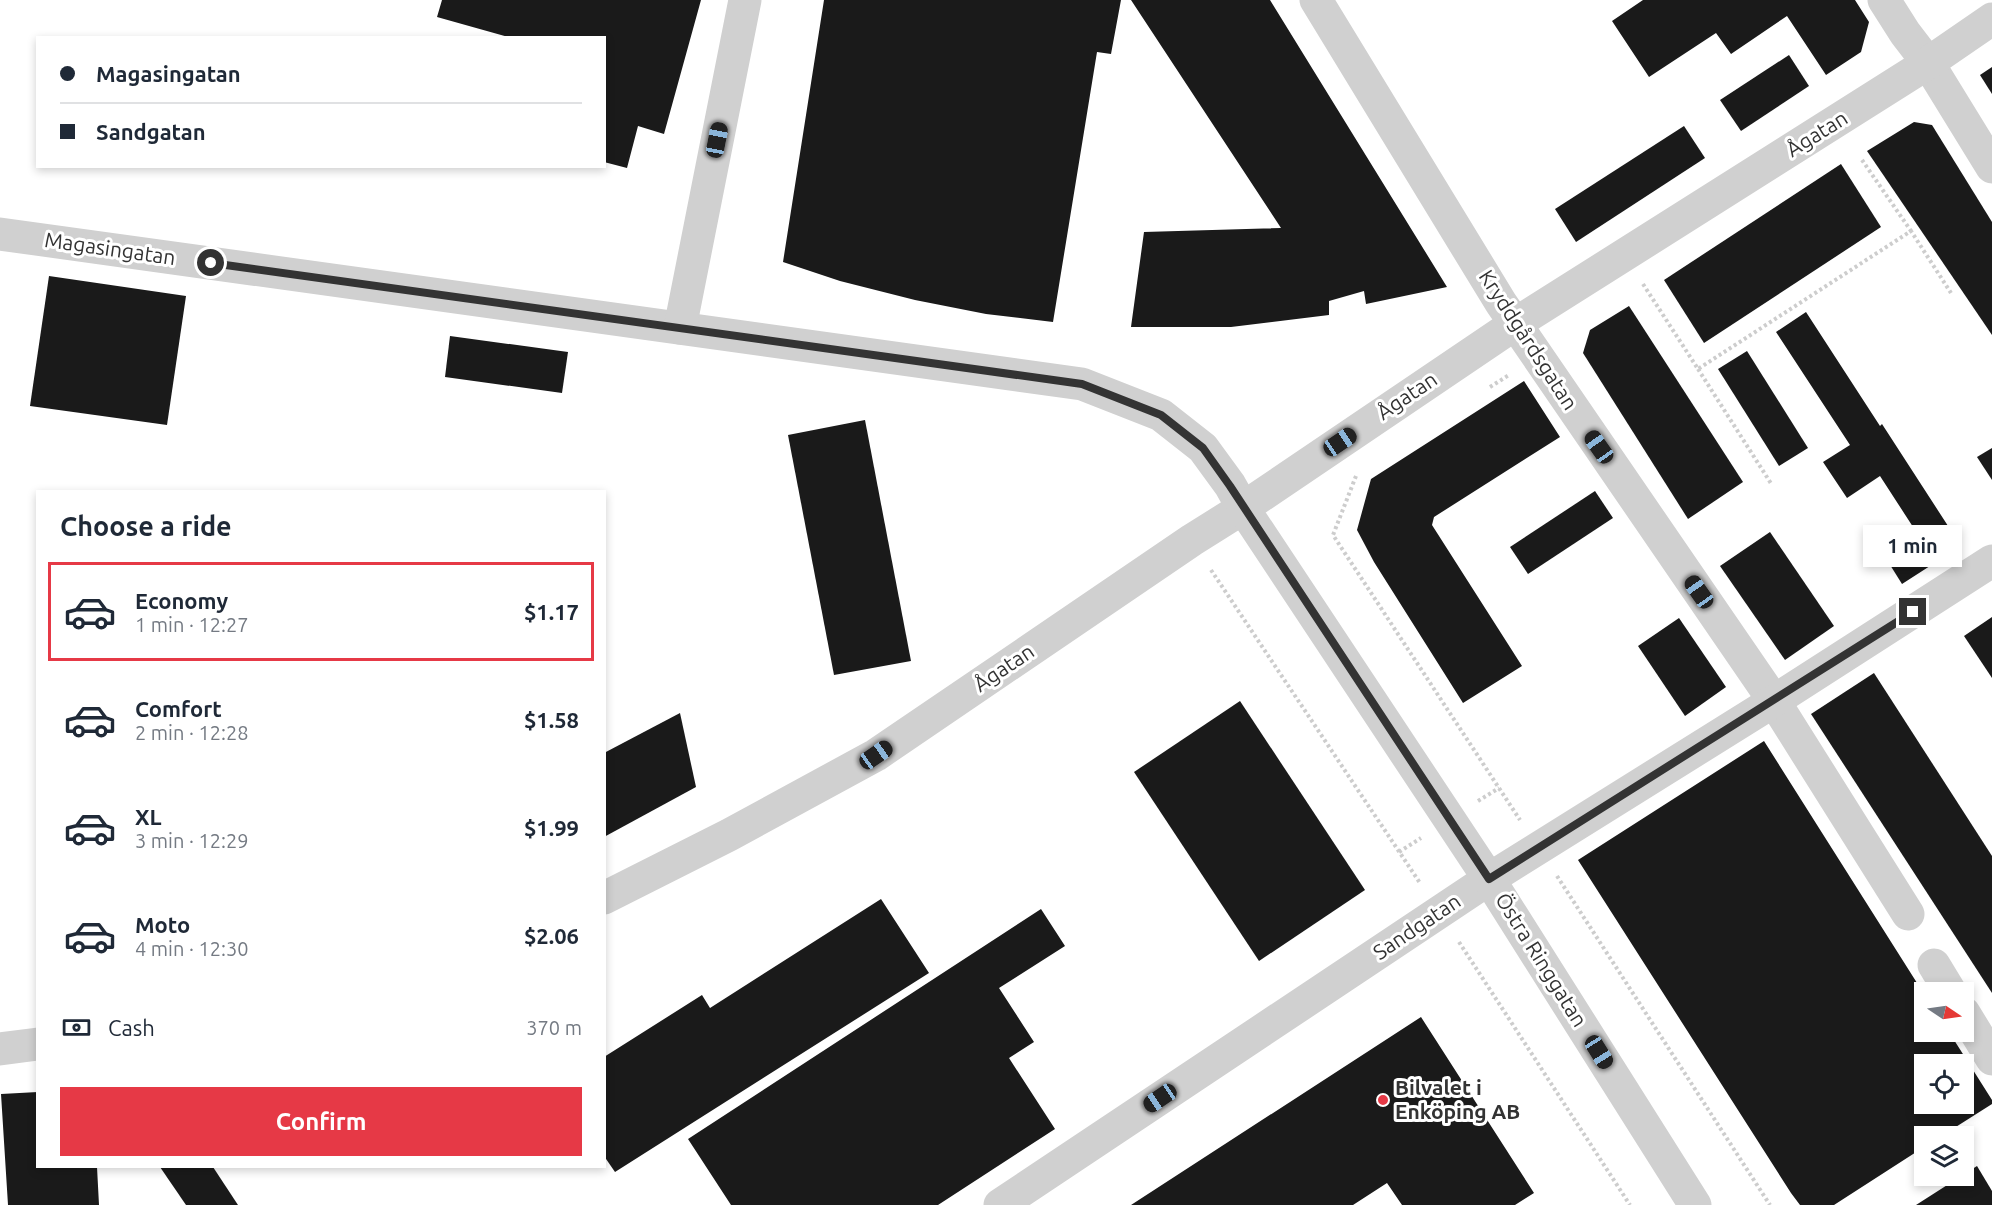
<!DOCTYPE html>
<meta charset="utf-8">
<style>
:root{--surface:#fff;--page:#f2f2f3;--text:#1f2937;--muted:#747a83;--line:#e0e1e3;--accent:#e63946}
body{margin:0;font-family:Ubuntu,sans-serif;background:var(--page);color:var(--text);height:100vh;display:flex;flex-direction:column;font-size:22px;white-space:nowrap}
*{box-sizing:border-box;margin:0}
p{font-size:20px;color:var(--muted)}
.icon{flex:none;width:33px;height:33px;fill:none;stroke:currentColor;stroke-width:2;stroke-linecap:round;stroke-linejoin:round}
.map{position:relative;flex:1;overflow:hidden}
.side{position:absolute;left:36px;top:490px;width:570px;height:678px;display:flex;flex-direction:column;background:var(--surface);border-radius:0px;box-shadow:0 3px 9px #0003}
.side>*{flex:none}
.top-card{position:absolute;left:36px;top:36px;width:570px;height:132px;border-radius:0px;box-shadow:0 3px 9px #0003;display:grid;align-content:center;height:132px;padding:0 24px;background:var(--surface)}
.needle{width:39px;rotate:103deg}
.fabs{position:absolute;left:1914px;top:982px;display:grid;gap:12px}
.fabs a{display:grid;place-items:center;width:60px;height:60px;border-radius:0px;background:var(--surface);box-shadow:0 3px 9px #0003;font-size:30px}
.end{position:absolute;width:27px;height:27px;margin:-14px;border:8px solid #333;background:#fff;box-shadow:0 0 0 3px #fff}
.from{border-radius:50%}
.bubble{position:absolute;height:42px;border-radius:0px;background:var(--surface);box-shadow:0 3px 9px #0003;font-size:20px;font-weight:700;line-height:42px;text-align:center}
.car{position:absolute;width:18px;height:36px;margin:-18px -9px;border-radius:8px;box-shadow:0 0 4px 2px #0007;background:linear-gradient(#222 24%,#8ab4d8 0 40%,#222 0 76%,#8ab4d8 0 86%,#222 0)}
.top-card b{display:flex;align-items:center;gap:21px;height:57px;font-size:22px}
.top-card b+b{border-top:2px solid var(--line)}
.top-card i{width:15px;height:15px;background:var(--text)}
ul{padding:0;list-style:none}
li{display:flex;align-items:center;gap:18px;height:99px;margin:0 12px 9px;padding:0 12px;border:3px solid transparent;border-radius:0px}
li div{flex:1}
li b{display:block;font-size:22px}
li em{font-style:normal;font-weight:700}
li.on{border-color:var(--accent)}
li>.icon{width:54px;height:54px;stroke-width:1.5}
h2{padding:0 24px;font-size:27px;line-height:72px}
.pay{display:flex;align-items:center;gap:15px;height:66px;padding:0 24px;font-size:22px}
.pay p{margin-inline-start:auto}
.button{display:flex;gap:12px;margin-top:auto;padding:12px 24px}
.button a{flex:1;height:69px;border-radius:0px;background:var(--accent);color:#fff;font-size:24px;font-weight:700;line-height:69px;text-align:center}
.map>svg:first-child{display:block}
.building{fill:#1a1a1a;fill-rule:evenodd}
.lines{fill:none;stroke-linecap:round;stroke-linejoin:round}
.path{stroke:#cdcdcd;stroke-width:4;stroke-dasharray:3 3;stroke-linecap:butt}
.minor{stroke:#d0d0d0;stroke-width:33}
.tertiary{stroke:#d0d0d0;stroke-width:33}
.route{stroke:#333;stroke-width:8}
.poi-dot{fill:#e63946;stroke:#fff;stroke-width:2}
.labels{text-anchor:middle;stroke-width:6;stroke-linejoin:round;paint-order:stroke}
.street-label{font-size:21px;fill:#333;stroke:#fff}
.poi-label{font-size:21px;font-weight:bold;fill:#333;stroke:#fff;text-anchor:start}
</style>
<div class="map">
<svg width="1992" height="1205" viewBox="0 0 1992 1205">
<rect width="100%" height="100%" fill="#fff"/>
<g class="building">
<polygon points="442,0 701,0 664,134 638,126 627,168 604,162 604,38 512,38 437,17"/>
<polygon points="824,0 1121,0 1111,54 1097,52 1053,322 986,314 915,300 840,281 783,262"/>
<polygon points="1131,0 1270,0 1447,287 1366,304 1364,291 1329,301 1329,315 1231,327 1131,327 1144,232 1281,228"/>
<polygon points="1643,0 1855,0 1869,22 1861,52 1826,75 1787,16 1731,54 1716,33 1649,77 1612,21"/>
<polygon points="1789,55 1809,86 1741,131 1720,100"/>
<polygon points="1992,67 1992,94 1980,75"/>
<polygon points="1914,122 1932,125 1992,222 1992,335 1867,151"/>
<polygon points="1684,126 1705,158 1576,242 1555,209"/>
<polygon points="1841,164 1881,227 1704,343 1664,280"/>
<polygon points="49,276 186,296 167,425 30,406"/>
<polygon points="1629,306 1743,482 1688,519 1583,353 1590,330"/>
<polygon points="1806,312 1880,426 1882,424 1961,546 1902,584 1882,552 1915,530 1880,476 1847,498 1823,462 1850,445 1776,332"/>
<polygon points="450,336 568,352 562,393 445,377"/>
<polygon points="1747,351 1808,448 1779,466 1718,369"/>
<polygon points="1524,381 1560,437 1434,517 1432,525 1522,666 1463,703 1374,562 1357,530 1371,479"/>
<polygon points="865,420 911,661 834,675 788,435"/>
<polygon points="1992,448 1992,480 1977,457"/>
<polygon points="1595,491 1613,518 1528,574 1510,547"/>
<polygon points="1770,532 1834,626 1785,660 1720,566"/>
<polygon points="1992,617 1992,678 1964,636"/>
<polygon points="1679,618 1726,687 1685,716 1638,646"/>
<polygon points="1874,673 1992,856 1992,993 1811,714"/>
<polygon points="1240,701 1365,890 1259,961 1134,772"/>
<polygon points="680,713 696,787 604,837 604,753"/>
<path d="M1764,741L1924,994V1032H1949L1992,1100V1104L1940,1137H1924V1147L1834,1205H1800L1791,1193L1578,860ZM1924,1065H1964V1104H1924Z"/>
<polygon points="881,899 929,973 615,1172 604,1156 604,1057 702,995 710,1008"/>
<polygon points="1041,909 1065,946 999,988 1034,1042 1009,1058 1055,1129 938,1205 731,1205 688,1139"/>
<polygon points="1421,1017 1534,1193 1515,1205 1402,1205 1387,1183 1353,1205 1131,1205"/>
<polygon points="38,1092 38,1167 97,1167 99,1205 8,1205 1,1094"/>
<polygon points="1977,1166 1992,1191 1992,1205 1916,1205"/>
<polygon points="160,1167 213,1167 238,1205 186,1205"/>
</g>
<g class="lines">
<g class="path">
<polyline points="1862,160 1911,231"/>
<polyline points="1643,284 1698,369 1911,231 1951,293"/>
<polyline points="1698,369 1772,485"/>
<polyline points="1490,387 1509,375"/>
<polyline points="1356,476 1333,535 1520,820"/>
<polyline points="1211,570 1420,883"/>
<polyline points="1478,801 1499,788"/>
<polyline points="1399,852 1421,838"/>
<polyline points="1557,876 1770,1205"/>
<polyline points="1459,942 1630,1205"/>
</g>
<g class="minor">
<polyline points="1316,0 1501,303 1774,701 1908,914"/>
<polyline points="1884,0 1905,33 1928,63 1992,167"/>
<polyline points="0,234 1082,384 1161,415 1203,448 1230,485 1243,508 1192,540 876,755 729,835 604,898"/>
<polyline points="680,328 745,0"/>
<polyline points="1934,965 1951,993"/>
<polyline points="1964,1013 1992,1059"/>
<polyline points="0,1049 38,1044"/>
<polyline points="1000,1205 1489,879 1774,701 1992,561"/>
</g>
<polyline class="tertiary" points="1695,1205 1489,879 1243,508 1515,324 1928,63 1992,19"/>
</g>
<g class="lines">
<polyline class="route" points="211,263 1082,384 1161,415 1203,448 1230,486 1489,879 1913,612"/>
</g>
<circle class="poi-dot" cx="1383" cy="1100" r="6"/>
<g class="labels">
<g class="street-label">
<text transform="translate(1817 134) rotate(-32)" y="7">Ågatan</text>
<text transform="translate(110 249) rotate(8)" y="7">Magasingatan</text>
<text transform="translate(1528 340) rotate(57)" y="7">Kryddgårdsgatan</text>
<text transform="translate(1407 396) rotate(-34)" y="7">Ågatan</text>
<text transform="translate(1004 668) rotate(-34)" y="7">Ågatan</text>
<text transform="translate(1417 927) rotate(-34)" y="7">Sandgatan</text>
<text transform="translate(1541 960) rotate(58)" y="7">Östra Ringgatan</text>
</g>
<g class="poi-label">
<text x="1395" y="1095">Bilvalet i<tspan x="1395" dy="24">Enköping AB</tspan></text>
</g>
</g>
</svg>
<div class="fabs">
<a><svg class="needle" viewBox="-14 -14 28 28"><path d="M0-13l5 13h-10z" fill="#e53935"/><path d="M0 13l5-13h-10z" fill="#747a83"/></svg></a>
<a><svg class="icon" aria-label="locate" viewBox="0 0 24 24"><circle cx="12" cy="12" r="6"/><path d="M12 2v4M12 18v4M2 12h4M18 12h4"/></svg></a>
<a><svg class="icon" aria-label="layers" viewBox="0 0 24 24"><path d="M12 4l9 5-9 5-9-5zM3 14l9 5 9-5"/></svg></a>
</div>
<i class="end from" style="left:211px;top:263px"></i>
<i class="end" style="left:1913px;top:612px"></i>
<div class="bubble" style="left:1863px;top:525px;width:99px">1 min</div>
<i class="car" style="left:717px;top:140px;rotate:11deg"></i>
<i class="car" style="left:1340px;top:442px;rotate:56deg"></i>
<i class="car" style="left:1599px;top:447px;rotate:325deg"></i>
<i class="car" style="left:1699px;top:592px;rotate:325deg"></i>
<i class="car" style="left:876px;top:755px;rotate:55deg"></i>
<i class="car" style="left:1599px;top:1052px;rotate:148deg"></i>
<i class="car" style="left:1160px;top:1098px;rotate:236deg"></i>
<div class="top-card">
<b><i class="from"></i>Magasingatan</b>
<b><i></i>Sandgatan</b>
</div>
<section class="side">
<h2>Choose a ride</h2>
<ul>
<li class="on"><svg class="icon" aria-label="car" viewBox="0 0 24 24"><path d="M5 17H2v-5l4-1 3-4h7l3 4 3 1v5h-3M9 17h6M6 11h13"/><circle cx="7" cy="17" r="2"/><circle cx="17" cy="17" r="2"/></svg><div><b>Economy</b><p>1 min · 12:27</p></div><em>$1.17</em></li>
<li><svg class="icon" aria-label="car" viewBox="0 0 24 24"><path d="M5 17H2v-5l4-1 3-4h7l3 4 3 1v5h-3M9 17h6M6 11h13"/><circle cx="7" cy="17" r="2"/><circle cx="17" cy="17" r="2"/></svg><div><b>Comfort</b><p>2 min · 12:28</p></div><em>$1.58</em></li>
<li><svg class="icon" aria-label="car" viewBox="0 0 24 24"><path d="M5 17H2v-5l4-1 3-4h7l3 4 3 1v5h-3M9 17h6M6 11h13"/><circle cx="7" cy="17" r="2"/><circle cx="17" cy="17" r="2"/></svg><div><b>XL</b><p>3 min · 12:29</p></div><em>$1.99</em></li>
<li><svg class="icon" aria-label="car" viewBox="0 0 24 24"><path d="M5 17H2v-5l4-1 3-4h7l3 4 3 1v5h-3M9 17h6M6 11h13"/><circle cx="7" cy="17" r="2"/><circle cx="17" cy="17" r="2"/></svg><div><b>Moto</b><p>4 min · 12:30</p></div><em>$2.06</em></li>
</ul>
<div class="pay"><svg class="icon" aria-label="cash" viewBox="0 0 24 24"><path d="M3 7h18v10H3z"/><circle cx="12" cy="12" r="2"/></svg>Cash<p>370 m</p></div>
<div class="button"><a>Confirm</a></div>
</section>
</div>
